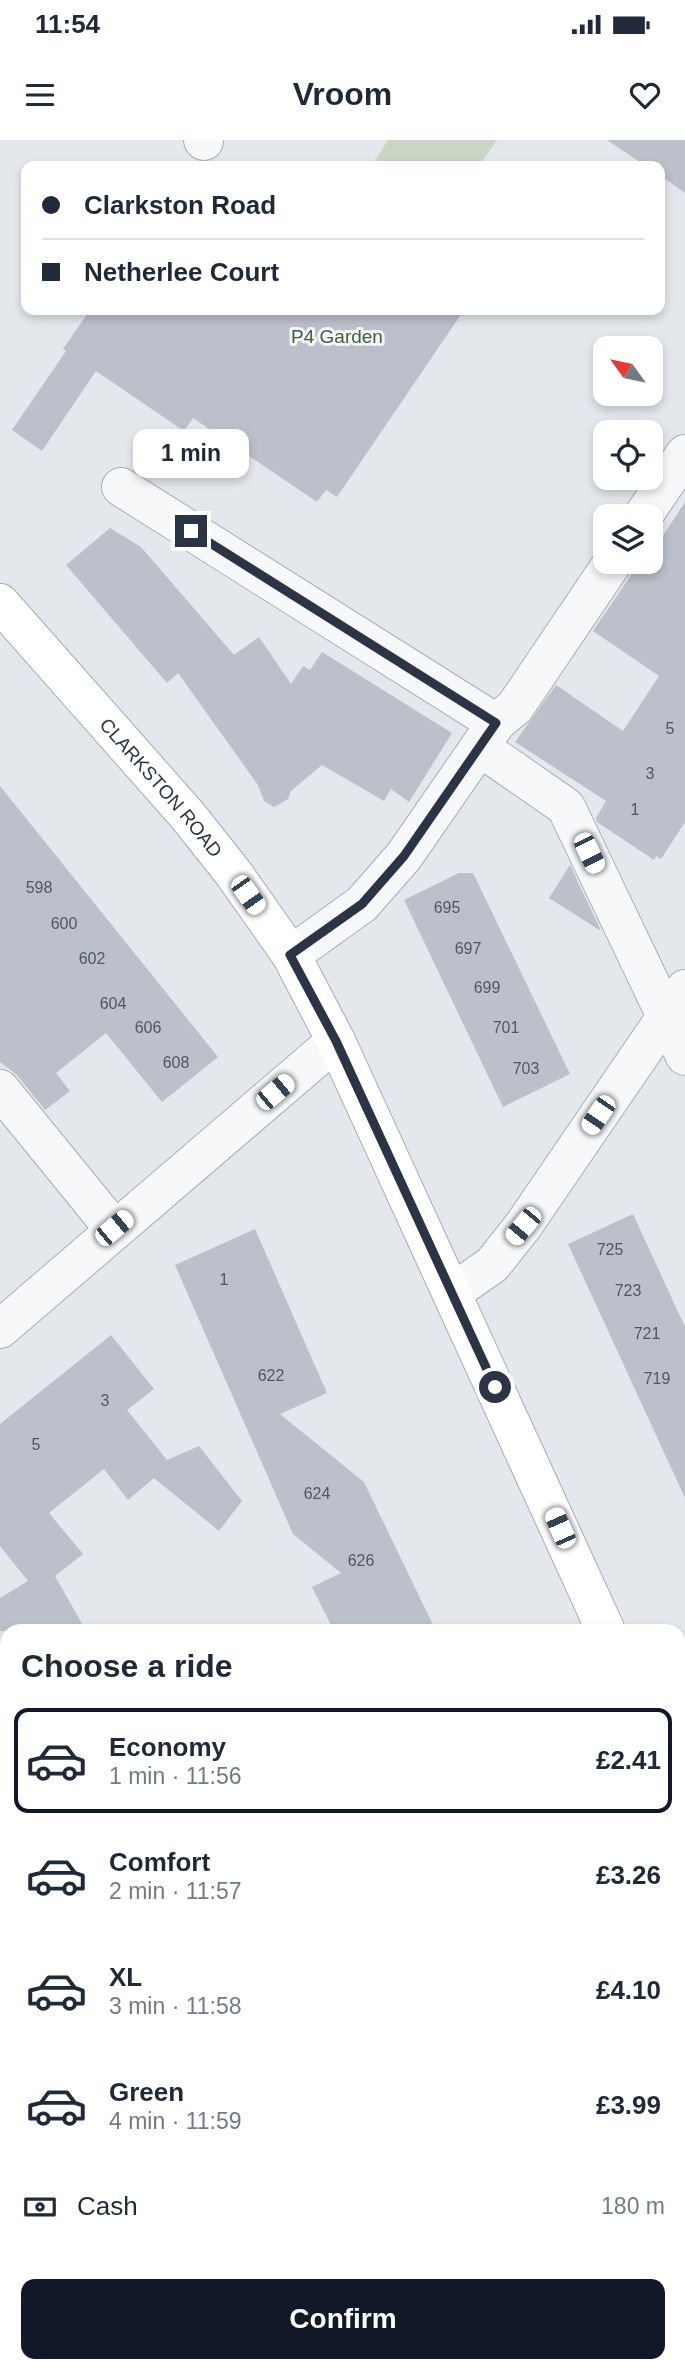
<!DOCTYPE html>
<meta charset="utf-8">
<style>
:root{--surface:#fff;--page:#f2f2f3;--text:#1f2937;--muted:#747a83;--line:#e0e1e3;--accent:#111827}
body{margin:0;font-family:Arial,sans-serif;background:var(--page);color:var(--text);height:100vh;display:flex;flex-direction:column;font-size:26px;white-space:nowrap}
*{box-sizing:border-box;margin:0}
p{font-size:23px;color:var(--muted)}
.icon{flex:none;width:38px;height:38px;fill:none;stroke:currentColor;stroke-width:2;stroke-linecap:round;stroke-linejoin:round}
.map{position:relative;flex:1;overflow:hidden}
.sheet{position:absolute;left:0px;top:1484px;width:686px;height:749px;display:flex;flex-direction:column;background:var(--surface);border-radius:21px 21px 0 0;box-shadow:0 4px 10px #0003}
.sheet>*{flex:none}
.banner{position:absolute;left:21px;top:21px;width:644px;height:154px;border-radius:14px;box-shadow:0 4px 10px #0003;display:grid;align-content:center;height:154px;padding:0 21px;background:var(--surface)}
.needle{width:46px;rotate:303deg}
.controls{position:absolute;left:593px;top:196px;display:grid;gap:14px}
.controls a{display:grid;place-items:center;width:70px;height:70px;border-radius:14px;background:var(--surface);box-shadow:0 4px 10px #0003;font-size:35px}
.end{position:absolute;width:32px;height:32px;margin:-16px;border:9px solid #2b3445;background:#fff;box-shadow:0 0 0 4px #fff}
.from{border-radius:50%}
.bubble{position:absolute;height:49px;border-radius:14px;background:var(--surface);box-shadow:0 4px 10px #0003;font-size:23px;font-weight:700;line-height:49px;text-align:center}
.car{position:absolute;width:21px;height:42px;margin:-21px -10px;border-radius:9px;box-shadow:0 0 5px 2px #0007;background:linear-gradient(#fff 24%,#345 0 40%,#fff 0 76%,#345 0 86%,#fff 0)}
.banner b{display:flex;align-items:center;gap:24px;height:66px;font-size:26px}
.banner b+b{border-top:2px solid var(--line)}
.banner i{width:18px;height:18px;background:var(--text)}
ul{padding:0;list-style:none}
li{display:flex;align-items:center;gap:21px;height:105px;margin:0 14px 10px;padding:0 7px;border:4px solid transparent;border-radius:14px}
li div{flex:1}
li b{display:block;font-size:26px}
li em{font-style:normal;font-weight:700}
li.on{border-color:var(--accent)}
li>.icon{width:63px;height:63px;stroke-width:1.5}
h2{padding:0 21px;font-size:32px;line-height:84px}
.pay{display:flex;align-items:center;gap:18px;height:77px;padding:0 21px;font-size:26px}
.pay p{margin-inline-start:auto}
.cta{display:flex;gap:14px;margin-top:auto;padding:14px 21px}
.cta a{flex:1;height:80px;border-radius:14px;background:var(--accent);color:#fff;font-size:28px;font-weight:700;line-height:80px;text-align:center}
.status{display:flex;justify-content:space-between;align-items:center;height:49px;padding:0 35px;background:var(--surface);direction:ltr}
.status svg{height:19px;fill:currentColor}
header{display:flex;justify-content:space-between;align-items:center;height:91px;padding:0 21px;background:var(--surface);font-size:32px;font-weight:700}
.map>svg:first-child{display:block}
.green{fill:#c9d6c5}
.building{fill:#bbc0ca}
.lines{fill:none;stroke-linecap:round;stroke-linejoin:round}
.minor-casing{stroke:#a9aeb7;stroke-width:40}
.major-casing{stroke:#a3abb8;stroke-width:40}
.minor{stroke:#f7f8fa;stroke-width:38}
.major{stroke:#fff;stroke-width:38}
.route{stroke:#2b3445;stroke-width:9}
.labels{text-anchor:middle;stroke-width:6;stroke-linejoin:round;paint-order:stroke}
.number-label{font-size:16px;fill:#4f5766}
.park-label{font-size:19px;fill:#3f6138;stroke:#f4f6f9}
.street-label{font-size:19px;fill:#2b3445;stroke:#f4f6f9}
</style>
<div class="status"><b>11:54</b><svg viewBox="0 0 49 12"><path d="M0 12V9h3v3zM5 12V6h3v6zM10 12V3h3v9zM15 12V0h3v12zM26 1h20v11H26zM47 4h2v5h-2z"/></svg></div>
<header><svg class="icon" aria-label="menu" viewBox="0 0 24 24"><path d="M4 6h16M4 12h16M4 18h16"/></svg>Vroom<svg class="icon" aria-label="heart" viewBox="0 0 24 24"><path d="M12 20l-8-8c-3-5 5-10 8-4 3-6 11-1 8 4z"/></svg></header>
<div class="map">
<svg width="685" height="2233" viewBox="0 0 685 2233">
<rect width="100%" height="100%" fill="#e4e7ec"/>
<g class="green">
<polygon points="388,0 497,0 479,26 374,26 372,25"/>
<polygon points="7,1822 7,2023 0,2017 0,1834"/>
<polygon points="19,2226 540,2226 543,2233 27,2233"/>
</g>
<g class="building">
<polygon points="607,0 685,0 685,53 660,35 660,26 646,26"/>
<polygon points="90,170 464,170 337,357 326,350 317,362 193,278 184,291 96,231 42,311 12,290 66,211 63,209"/>
<polygon points="685,362 685,682 661,719 656,716 654,720 597,682 596,678 606,661 515,602 556,545 623,591 659,536 593,491 640,422 651,422 651,414"/>
<polygon points="110,388 141,407 234,515 259,497 291,544 303,526 310,530 322,512 452,593 409,662 391,649 384,661 322,625 291,651 288,659 274,667 264,661 258,645 178,533 167,543 66,425"/>
<polygon points="0,646 218,917 162,962 106,893 56,933 70,951 45,970 17,935 0,922"/>
<polygon points="570,725 601,791 549,758"/>
<polygon points="459,733 473,733 570,934 503,967 404,760"/>
<polygon points="633,1074 685,1187 685,1358 568,1104"/>
<polygon points="255,1089 327,1253 280,1274 364,1342 436,1491 334,1491 312,1447 341,1433 293,1394 175,1125"/>
<polygon points="111,1195 154,1249 127,1270 167,1320 199,1306 242,1361 219,1391 154,1338 128,1360 104,1329 49,1373 83,1414 55,1436 86,1491 0,1491 0,1458 28,1441 0,1406 0,1284"/>
</g>
<g class="lines">
<g class="minor-casing">
<g id="minor">
<polyline points="203,0 204,1"/>
<polyline points="121,347 496,583 404,716 362,764 291,815"/>
<polyline points="643,376 685,314"/>
<polyline points="496,583 515,567 613,422"/>
<polyline points="481,608 566,667 685,916"/>
<polyline points="0,949 114,1089"/>
<polyline points="453,1152 492,1125 523,1086 685,849"/>
<polyline points="0,1189 336,901"/>
<polyline points="0,1649 7,1662"/>
<polyline points="0,1806 7,1798"/>
<polyline points="0,2165 7,2162"/>
<polyline points="552,2226 556,2233"/>
</g>
</g>
<g class="major-casing">
<g id="major">
<path id="s1" d="M0,463L188,676L234,734L291,815L336,901L606,1491"/>
<polyline points="679,1650 685,1663"/>
</g>
</g>
<use href="#minor" class="minor"/>
<use href="#major" class="major"/>
</g>
<g class="lines">
<polyline class="route" points="191,391 496,583 404,716 362,764 290,815 336,901 495,1247"/>
</g>
<g class="labels">
<g class="number-label">
<text x="670" y="594">5</text>
<text x="650" y="639">3</text>
<text x="635" y="675">1</text>
<text x="39" y="753">598</text>
<text x="447" y="773">695</text>
<text x="64" y="789">600</text>
<text x="468" y="814">697</text>
<text x="92" y="824">602</text>
<text x="487" y="853">699</text>
<text x="113" y="869">604</text>
<text x="148" y="893">606</text>
<text x="506" y="893">701</text>
<text x="176" y="928">608</text>
<text x="526" y="934">703</text>
<text x="610" y="1115">725</text>
<text x="224" y="1145">1</text>
<text x="628" y="1156">723</text>
<text x="647" y="1199">721</text>
<text x="271" y="1241">622</text>
<text x="657" y="1244">719</text>
<text x="105" y="1266">3</text>
<text x="36" y="1310">5</text>
<text x="317" y="1359">624</text>
<text x="361" y="1426">626</text>
</g>
<g class="park-label">
<text x="337" y="203">P4 Garden</text>
</g>
<g class="street-label">
<text dy="7" stroke="none"><textPath href="#s1" startOffset="245">CLARKSTON ROAD</textPath></text>
</g>
</g>
</svg>
<div class="controls">
<a><svg class="needle" viewBox="-14 -14 28 28"><path d="M0-13l5 13h-10z" fill="#e53935"/><path d="M0 13l5-13h-10z" fill="#747a83"/></svg></a>
<a><svg class="icon" aria-label="locate" viewBox="0 0 24 24"><circle cx="12" cy="12" r="6"/><path d="M12 2v4M12 18v4M2 12h4M18 12h4"/></svg></a>
<a><svg class="icon" aria-label="layers" viewBox="0 0 24 24"><path d="M12 4l9 5-9 5-9-5zM3 14l9 5 9-5"/></svg></a>
</div>
<i class="end from" style="left:495px;top:1247px"></i>
<i class="end" style="left:191px;top:391px"></i>
<div class="bubble" style="left:133px;top:289px;width:116px">1 min</div>
<i class="car" style="left:589px;top:713px;rotate:154deg"></i>
<i class="car" style="left:248px;top:755px;rotate:145deg"></i>
<i class="car" style="left:275px;top:952px;rotate:50deg"></i>
<i class="car" style="left:598px;top:975px;rotate:214deg"></i>
<i class="car" style="left:523px;top:1086px;rotate:220deg"></i>
<i class="car" style="left:114px;top:1088px;rotate:50deg"></i>
<i class="car" style="left:560px;top:1388px;rotate:336deg"></i>
<div class="banner">
<b><i class="from"></i>Clarkston Road</b>
<b><i></i>Netherlee Court</b>
</div>
<section class="sheet">
<h2>Choose a ride</h2>
<ul>
<li class="on"><svg class="icon" aria-label="car" viewBox="0 0 24 24"><path d="M5 17H2v-5l4-1 3-4h7l3 4 3 1v5h-3M9 17h6M6 11h13"/><circle cx="7" cy="17" r="2"/><circle cx="17" cy="17" r="2"/></svg><div><b>Economy</b><p>1 min · 11:56</p></div><em>£2.41</em></li>
<li><svg class="icon" aria-label="car" viewBox="0 0 24 24"><path d="M5 17H2v-5l4-1 3-4h7l3 4 3 1v5h-3M9 17h6M6 11h13"/><circle cx="7" cy="17" r="2"/><circle cx="17" cy="17" r="2"/></svg><div><b>Comfort</b><p>2 min · 11:57</p></div><em>£3.26</em></li>
<li><svg class="icon" aria-label="car" viewBox="0 0 24 24"><path d="M5 17H2v-5l4-1 3-4h7l3 4 3 1v5h-3M9 17h6M6 11h13"/><circle cx="7" cy="17" r="2"/><circle cx="17" cy="17" r="2"/></svg><div><b>XL</b><p>3 min · 11:58</p></div><em>£4.10</em></li>
<li><svg class="icon" aria-label="car" viewBox="0 0 24 24"><path d="M5 17H2v-5l4-1 3-4h7l3 4 3 1v5h-3M9 17h6M6 11h13"/><circle cx="7" cy="17" r="2"/><circle cx="17" cy="17" r="2"/></svg><div><b>Green</b><p>4 min · 11:59</p></div><em>£3.99</em></li>
</ul>
<div class="pay"><svg class="icon" aria-label="cash" viewBox="0 0 24 24"><path d="M3 7h18v10H3z"/><circle cx="12" cy="12" r="2"/></svg>Cash<p>180 m</p></div>
<div class="cta"><a>Confirm</a></div>
</section>
</div>
